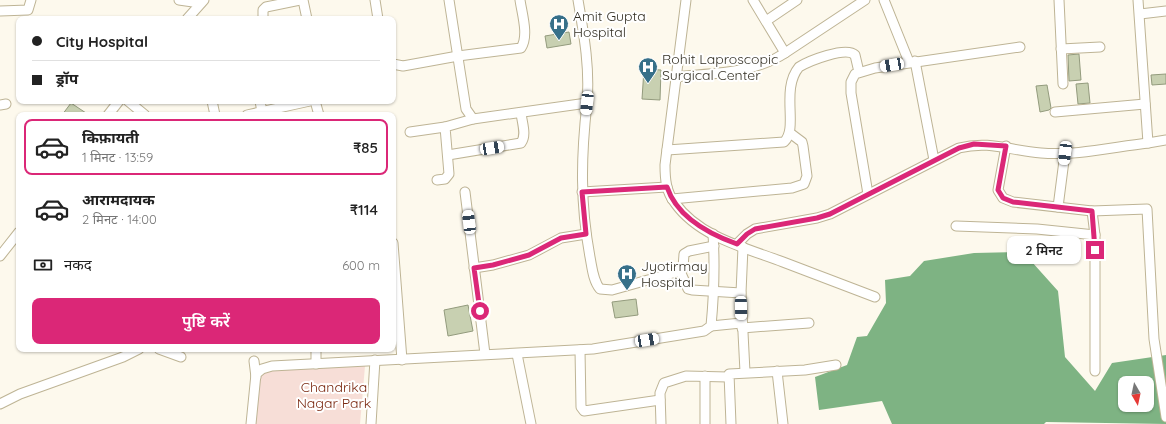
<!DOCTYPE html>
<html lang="hi">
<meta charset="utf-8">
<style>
:root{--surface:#fff;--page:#f6f6f6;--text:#222;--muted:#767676;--line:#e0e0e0;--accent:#db2777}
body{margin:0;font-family:Quicksand,"Noto Sans Devanagari",sans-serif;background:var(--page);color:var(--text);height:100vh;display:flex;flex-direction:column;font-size:15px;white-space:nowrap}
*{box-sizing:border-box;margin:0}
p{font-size:13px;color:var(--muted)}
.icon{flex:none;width:22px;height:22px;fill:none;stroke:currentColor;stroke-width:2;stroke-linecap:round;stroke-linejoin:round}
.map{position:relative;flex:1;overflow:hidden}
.side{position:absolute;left:16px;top:112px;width:380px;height:240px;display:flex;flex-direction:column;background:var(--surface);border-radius:8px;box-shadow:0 1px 3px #0004}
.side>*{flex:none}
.banner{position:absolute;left:16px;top:16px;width:380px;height:88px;border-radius:8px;box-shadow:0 1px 3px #0004;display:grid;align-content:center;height:88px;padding:0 16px;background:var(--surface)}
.needle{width:26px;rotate:171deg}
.controls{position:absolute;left:1118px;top:376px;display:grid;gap:8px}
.controls a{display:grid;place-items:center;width:36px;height:36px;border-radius:8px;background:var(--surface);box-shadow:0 1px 3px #0004;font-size:20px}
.end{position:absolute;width:18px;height:18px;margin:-9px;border:5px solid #db2777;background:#fff;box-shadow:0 0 0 2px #fff}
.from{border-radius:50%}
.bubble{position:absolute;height:28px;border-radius:8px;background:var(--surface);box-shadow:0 1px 3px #0004;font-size:13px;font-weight:600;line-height:28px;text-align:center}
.car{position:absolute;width:12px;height:24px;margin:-12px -6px;border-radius:5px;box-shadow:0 0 3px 1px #0007;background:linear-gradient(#fff 24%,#345 0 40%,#fff 0 76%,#345 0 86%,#fff 0)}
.banner b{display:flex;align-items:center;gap:14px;height:38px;font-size:15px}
.banner b+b{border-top:1px solid var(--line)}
.banner i{width:10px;height:10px;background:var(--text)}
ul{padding:7px 0 0;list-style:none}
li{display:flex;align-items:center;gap:12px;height:56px;margin:0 8px 6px;padding:0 8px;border:2px solid transparent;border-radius:8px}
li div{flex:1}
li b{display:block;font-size:15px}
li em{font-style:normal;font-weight:600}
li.on{border-color:var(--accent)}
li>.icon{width:36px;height:36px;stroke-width:1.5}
.pay{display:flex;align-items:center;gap:10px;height:44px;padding:0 16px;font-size:15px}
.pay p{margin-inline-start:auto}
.primary-button{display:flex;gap:8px;margin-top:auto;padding:8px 16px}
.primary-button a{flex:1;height:46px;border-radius:8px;background:var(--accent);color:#fff;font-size:16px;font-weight:600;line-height:46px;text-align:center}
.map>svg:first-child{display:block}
.green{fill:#f7ded7}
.water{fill:#7eb383;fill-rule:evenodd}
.building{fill:#c8d0b1;stroke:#939b7d}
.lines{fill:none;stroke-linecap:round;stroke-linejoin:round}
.minor-casing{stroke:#beb495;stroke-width:11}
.minor{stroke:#fff;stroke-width:9}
.route{stroke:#db2777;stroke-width:5}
.labels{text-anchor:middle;stroke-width:4;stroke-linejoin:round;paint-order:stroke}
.poi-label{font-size:14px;fill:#353125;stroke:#fff;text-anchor:start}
.park-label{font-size:14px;fill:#7b2911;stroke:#fff}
</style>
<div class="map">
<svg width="1166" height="424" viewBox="0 0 1166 424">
<rect width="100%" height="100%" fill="#fdf9ed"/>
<polygon class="green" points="365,366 360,424 255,424 259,377 270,369"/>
<path class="water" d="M1023,252L1058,291L1065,357L1095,391L1112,363L1166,355V424L1046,422L1044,424H892L882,401L819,410L815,377L847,365L857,337L867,336L886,303L885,280L910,276L924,261L974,253ZM1125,383H1147V405H1125Z"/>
<g class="building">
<polygon points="569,32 571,44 547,48 545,36"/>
<polygon points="1079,54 1081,80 1069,81 1068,55"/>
<polygon points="644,69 661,70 660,100 642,99"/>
<polygon points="1166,74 1166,84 1152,85 1151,75"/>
<polygon points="1088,83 1090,103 1078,104 1076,84"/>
<polygon points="1047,85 1051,108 1049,110 1040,112 1036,86"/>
<polygon points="71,103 89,115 62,115"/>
<polygon points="636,299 638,315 615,318 612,302"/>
<polygon points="468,305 473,331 448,336 444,310"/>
</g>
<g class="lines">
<g class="minor-casing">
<g id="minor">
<polyline points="179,0 200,3"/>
<polyline points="303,0 307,19"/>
<polyline points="375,0 378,19"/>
<path d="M449,0L466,109L473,119L587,103C581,157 580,203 590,257C592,267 593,281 600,289L612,290L680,271L683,268L684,254L689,251L714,246"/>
<path d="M578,0C584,35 590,68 587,103"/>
<path d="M686,0L665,165C665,179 666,192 675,203C699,237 746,248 783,262C814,274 844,285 875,297"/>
<polyline points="753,0 785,53 865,0"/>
<polyline points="884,0 909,62"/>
<polyline points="1059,0 1063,84"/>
<polyline points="1138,0 1148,143 1166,140"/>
<polyline points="0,11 28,10 31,0"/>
<polyline points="1140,14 1166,11"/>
<polyline points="187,19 204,0"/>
<polyline points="263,19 263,10 266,7 300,0"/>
<polyline points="766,21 797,0"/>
<polyline points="1061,49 1100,47"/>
<polyline points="915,61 934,160"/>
<path d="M393,64L403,66L458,56L521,48C529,36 522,14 520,0"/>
<path d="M676,77C713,73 753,74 785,53"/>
<polyline points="128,101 145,115"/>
<polyline points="212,101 215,115"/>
<polyline points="260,101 262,112"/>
<polyline points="315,101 319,115"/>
<polyline points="0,105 6,104"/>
<polyline points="1055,112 1145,104"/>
<polyline points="108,115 119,101"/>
<polyline points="247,115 310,101"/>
<polyline points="410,132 445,127"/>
<polyline points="1006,146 998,190 1003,198 1013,202 1092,211 1147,209 1154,339 1166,417"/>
<path d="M667,150L784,142C799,128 780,90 799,67C809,61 846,46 855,55L859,72"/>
<path d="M448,155L521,143C527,135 522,123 521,113"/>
<polyline points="437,180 445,179 449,174 445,127 473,119"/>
<polyline points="465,192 485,354"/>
<polyline points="582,192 667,187"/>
<polyline points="868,194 851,93 851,82 855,74 875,68 1020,47"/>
<polyline points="672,199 792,188 804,184 807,176 803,146 802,142 790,133"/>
<polyline points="1058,207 1065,153"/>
<polyline points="1092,211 1095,235"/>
<polyline points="956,226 1037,229 1095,235 1095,371"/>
<polyline points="393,243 402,360"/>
<path d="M737,244L747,234L755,229L817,218L830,214L959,148C990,140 1011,151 1041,153C1076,156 1113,147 1148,143"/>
<polyline points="743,247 741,293 745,372"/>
<polyline points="0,256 19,232"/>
<polyline points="474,268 493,265 529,255 561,238 586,234"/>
<polyline points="680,271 688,289 692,290 741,293"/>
<polyline points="711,326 741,323"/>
<polyline points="742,328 809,323"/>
<polyline points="159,349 181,357"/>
<polyline points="316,349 316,364"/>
<polyline points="580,350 581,407 584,411 660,400"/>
<polyline points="517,354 531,424"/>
<polyline points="254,361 256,377"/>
<polyline points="777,371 783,424"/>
<polyline points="0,404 20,394 123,357 139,349"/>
<path d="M251,424L256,374L262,369L272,366L593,349L704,331L711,326C714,295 715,265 713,234"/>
<polyline points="371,424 375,360"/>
<polyline points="661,424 660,393 664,383 686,376 728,377"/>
<polyline points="705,424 705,376"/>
<polyline points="731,424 729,374 805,370 836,365"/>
</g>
</g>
<use href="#minor" class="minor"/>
</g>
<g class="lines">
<path class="route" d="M480,311L474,268L493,265L529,255L561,238L586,234L582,192L667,187C677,217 709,234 737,244L747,234L755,229L817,218L830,214L959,148L974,144L1006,146L998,190L1003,198L1013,202L1092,211L1095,250"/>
</g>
<defs>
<g id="hospital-pin" transform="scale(1)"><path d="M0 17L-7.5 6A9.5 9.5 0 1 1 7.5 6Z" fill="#377089" stroke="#fff"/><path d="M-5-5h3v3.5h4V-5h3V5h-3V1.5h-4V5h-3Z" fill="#fff"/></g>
</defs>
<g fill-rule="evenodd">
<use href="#hospital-pin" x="559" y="24"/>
<use href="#hospital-pin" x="648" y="67"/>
<use href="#hospital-pin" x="627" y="274"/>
</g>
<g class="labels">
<g class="poi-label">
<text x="573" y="21">Amit Gupta<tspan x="573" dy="16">Hospital</tspan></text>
<text x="662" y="64">Rohit Laproscopic<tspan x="662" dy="16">Surgical Center</tspan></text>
<text x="641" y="271">Jyotirmay<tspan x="641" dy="16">Hospital</tspan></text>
</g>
<g class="park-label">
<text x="334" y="392">Chandrika<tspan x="334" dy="16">Nagar Park</tspan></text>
</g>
</g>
</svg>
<div class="controls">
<a><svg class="needle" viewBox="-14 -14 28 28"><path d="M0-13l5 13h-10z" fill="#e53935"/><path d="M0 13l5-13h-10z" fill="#767676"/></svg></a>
</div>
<i class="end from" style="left:480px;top:311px"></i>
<i class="end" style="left:1095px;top:250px"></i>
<div class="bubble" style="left:1007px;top:236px;width:74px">2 मिनट</div>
<i class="car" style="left:892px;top:65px;rotate:260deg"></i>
<i class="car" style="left:587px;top:103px;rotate:186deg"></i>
<i class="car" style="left:492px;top:148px;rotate:81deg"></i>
<i class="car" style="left:1065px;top:153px;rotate:187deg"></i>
<i class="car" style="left:469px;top:222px;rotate:353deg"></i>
<i class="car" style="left:741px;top:308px;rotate:179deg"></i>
<i class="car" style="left:647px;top:340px;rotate:80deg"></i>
<div class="banner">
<b><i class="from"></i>City Hospital</b>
<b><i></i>ड्रॉप</b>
</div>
<section class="side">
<ul>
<li class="on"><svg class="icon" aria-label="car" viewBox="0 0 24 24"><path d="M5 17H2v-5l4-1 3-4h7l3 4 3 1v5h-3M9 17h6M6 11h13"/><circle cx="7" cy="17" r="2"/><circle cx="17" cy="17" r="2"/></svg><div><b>किफ़ायती</b><p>1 मिनट · 13:59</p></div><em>₹85</em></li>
<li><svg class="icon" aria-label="car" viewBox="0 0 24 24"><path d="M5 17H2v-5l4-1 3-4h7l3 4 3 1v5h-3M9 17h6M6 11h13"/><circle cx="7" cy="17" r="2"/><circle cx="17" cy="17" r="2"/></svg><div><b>आरामदायक</b><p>2 मिनट · 14:00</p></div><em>₹114</em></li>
</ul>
<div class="pay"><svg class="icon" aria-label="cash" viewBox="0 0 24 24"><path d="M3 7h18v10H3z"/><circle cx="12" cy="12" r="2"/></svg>नकद<p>600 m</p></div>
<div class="primary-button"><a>पुष्टि करें</a></div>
</section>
</div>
